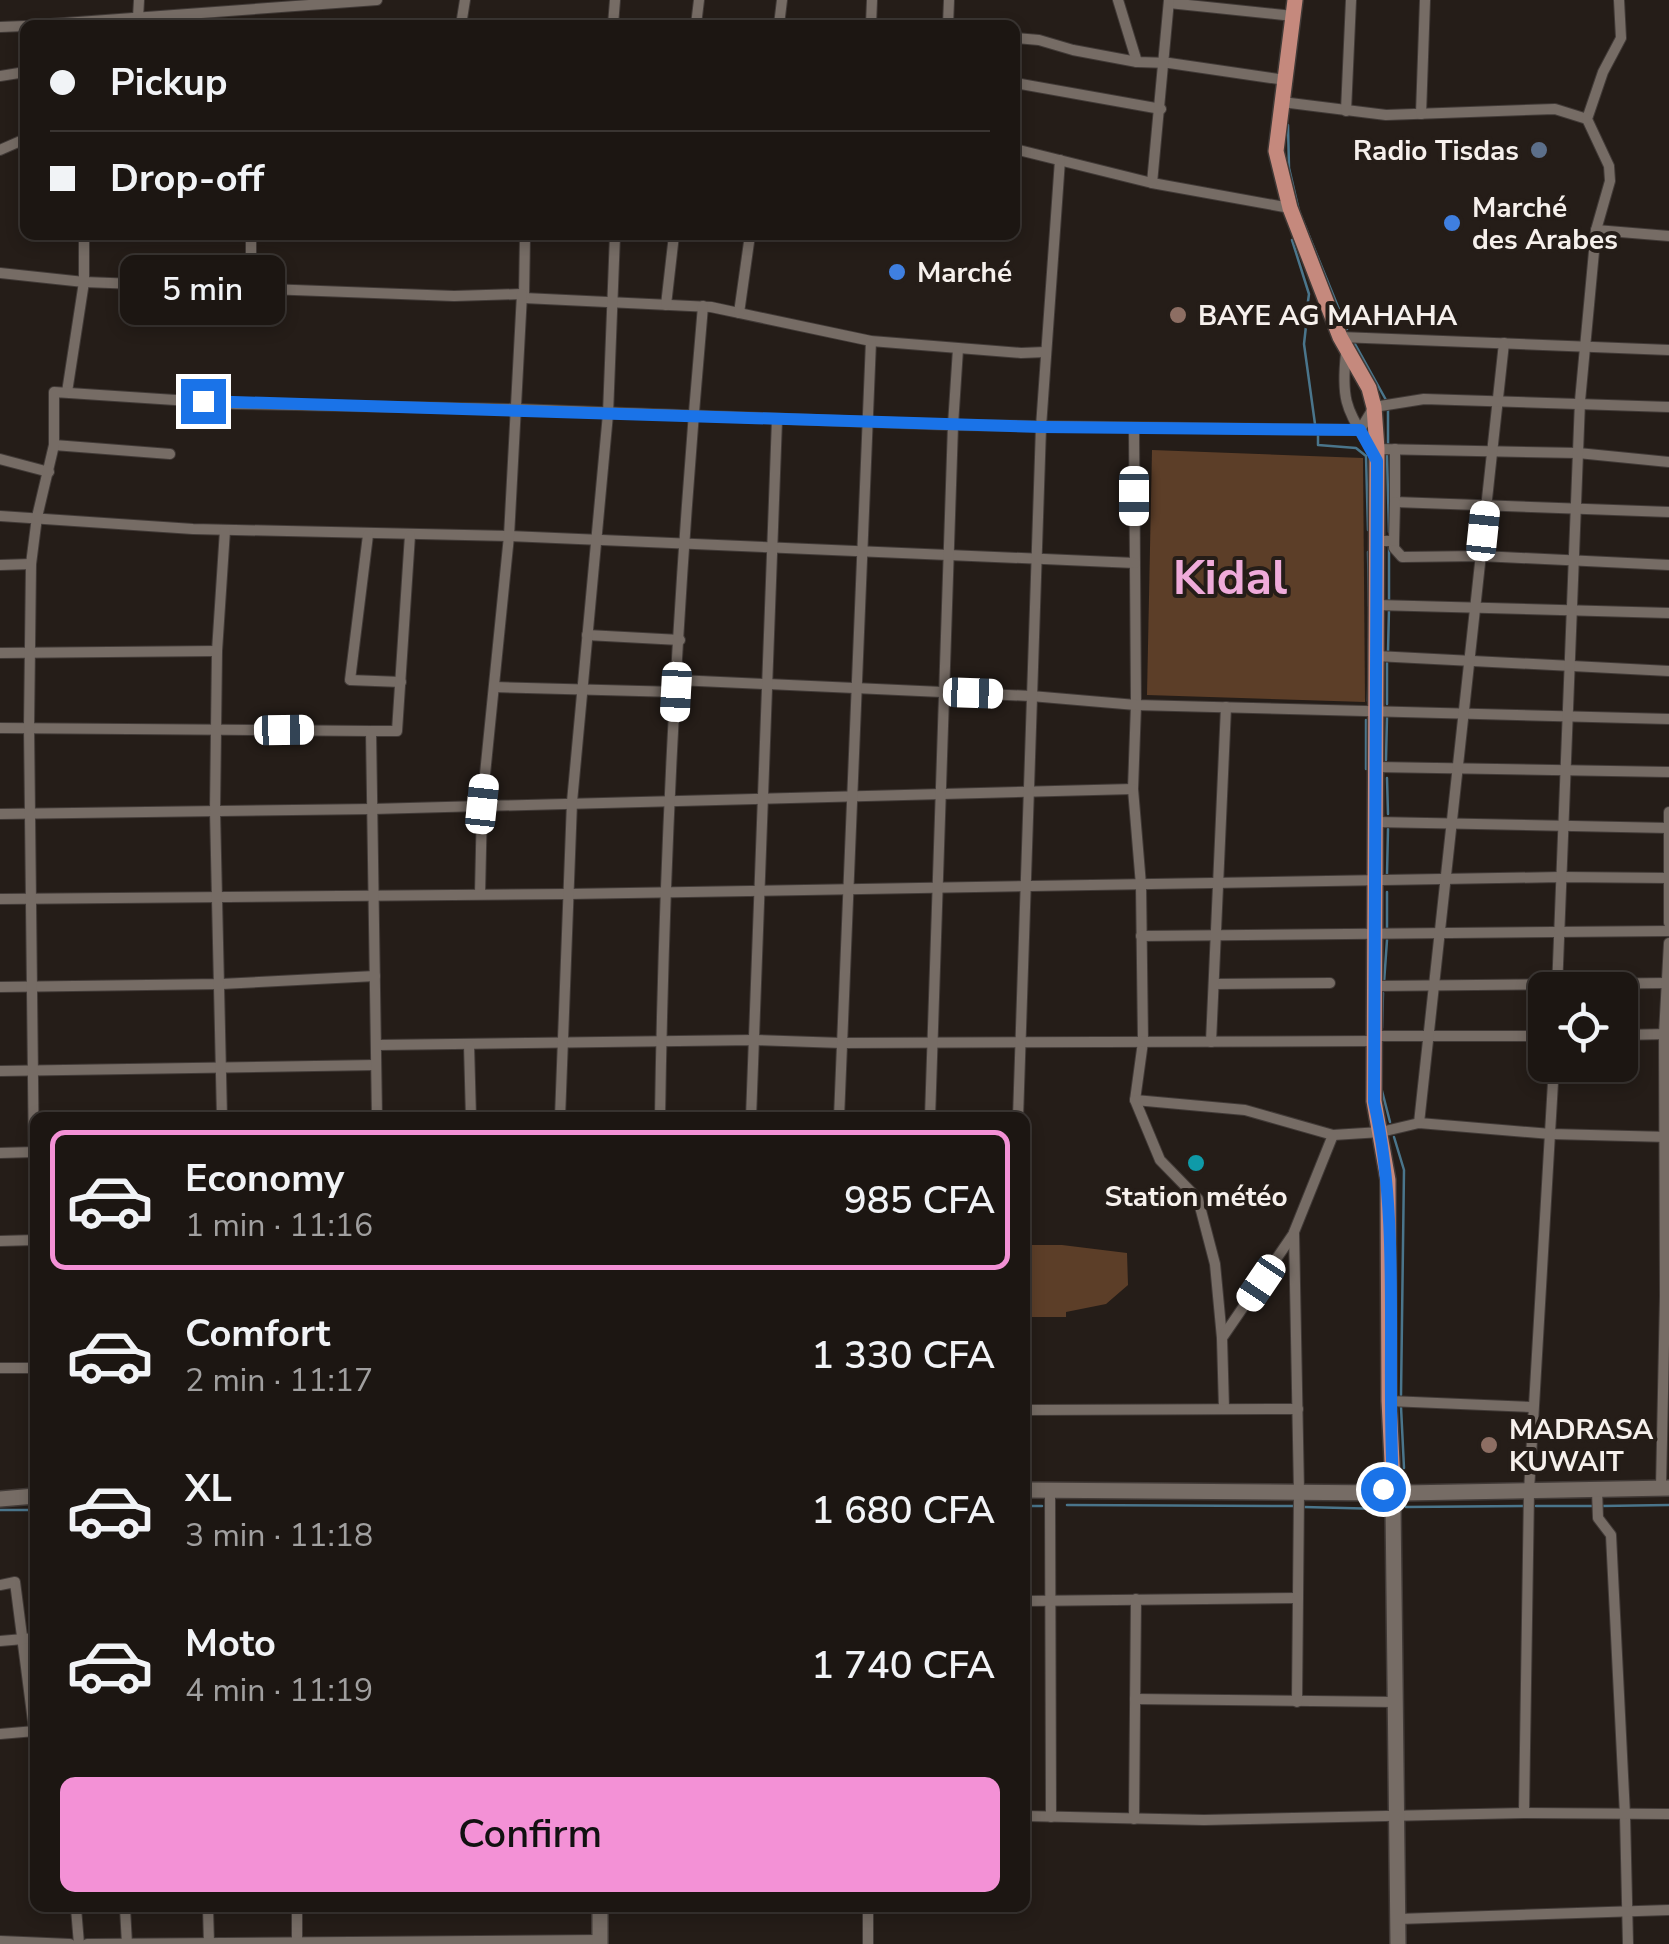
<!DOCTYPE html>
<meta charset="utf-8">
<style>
:root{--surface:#1c1612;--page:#292320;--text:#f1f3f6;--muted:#a09f9f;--line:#3a3532;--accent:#f391d6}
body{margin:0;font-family:"Nunito Sans",sans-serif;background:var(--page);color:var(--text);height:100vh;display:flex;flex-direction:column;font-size:38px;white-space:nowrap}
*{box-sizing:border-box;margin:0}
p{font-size:32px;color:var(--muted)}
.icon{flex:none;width:55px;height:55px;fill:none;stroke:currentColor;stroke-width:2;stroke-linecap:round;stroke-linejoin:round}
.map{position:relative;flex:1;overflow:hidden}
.sheet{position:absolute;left:30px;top:1112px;width:1000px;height:800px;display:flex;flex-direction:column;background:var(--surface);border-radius:15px;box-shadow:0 5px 15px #0003,0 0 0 2px var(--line)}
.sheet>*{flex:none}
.guide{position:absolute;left:20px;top:20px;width:1000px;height:220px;border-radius:15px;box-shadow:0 5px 15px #0003,0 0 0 2px var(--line);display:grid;align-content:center;height:220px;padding:0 30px;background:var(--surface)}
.tools{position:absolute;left:1528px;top:972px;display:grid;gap:20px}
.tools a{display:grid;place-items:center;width:110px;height:110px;border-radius:15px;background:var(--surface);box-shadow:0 5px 15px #0003,0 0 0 2px var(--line);font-size:50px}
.end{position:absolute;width:45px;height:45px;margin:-22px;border:12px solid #1a73e8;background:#fff;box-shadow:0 0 0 5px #fff}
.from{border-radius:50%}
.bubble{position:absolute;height:70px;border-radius:15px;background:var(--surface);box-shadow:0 5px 15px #0003,0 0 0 2px var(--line);font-size:32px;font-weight:600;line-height:70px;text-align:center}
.car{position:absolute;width:30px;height:60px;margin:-30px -15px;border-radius:12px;box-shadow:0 0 8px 2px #0007;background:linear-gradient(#fff 24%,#345 0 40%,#fff 0 76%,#345 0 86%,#fff 0)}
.guide b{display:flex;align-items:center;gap:35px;height:95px;font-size:38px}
.guide b+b{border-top:2px solid var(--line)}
.guide i{width:25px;height:25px;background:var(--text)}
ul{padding:18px 0 0;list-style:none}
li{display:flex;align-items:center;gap:30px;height:140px;margin:0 20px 15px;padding:0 10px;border:5px solid transparent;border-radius:15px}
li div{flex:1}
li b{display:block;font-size:38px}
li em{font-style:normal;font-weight:600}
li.current{border-color:var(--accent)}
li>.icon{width:90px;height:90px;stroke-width:1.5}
.button{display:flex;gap:20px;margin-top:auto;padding:20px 30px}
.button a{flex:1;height:115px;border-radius:15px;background:var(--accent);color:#111;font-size:40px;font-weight:600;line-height:115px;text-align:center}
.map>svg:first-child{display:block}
.green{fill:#5c3e28}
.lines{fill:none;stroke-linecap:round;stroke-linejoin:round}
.stream{stroke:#4a758b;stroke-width:2.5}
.street-casing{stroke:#413a37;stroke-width:12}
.secondary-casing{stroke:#413a37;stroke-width:18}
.primary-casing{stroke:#413a37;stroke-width:18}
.street{stroke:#766c65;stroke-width:10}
.secondary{stroke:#766c65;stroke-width:15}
.primary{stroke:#c5897d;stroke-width:15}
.route{stroke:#1a73e8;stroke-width:12}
.service-dot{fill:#5c6f8a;stroke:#251d18;stroke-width:4}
.shop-dot{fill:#3f7fe0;stroke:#251d18;stroke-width:4}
.education-dot{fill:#8d6e63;stroke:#251d18;stroke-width:4}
.culture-dot{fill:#0f9aa8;stroke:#251d18;stroke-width:4}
.labels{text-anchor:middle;stroke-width:8;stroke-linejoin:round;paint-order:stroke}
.poi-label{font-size:28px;font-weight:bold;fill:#f6f0ec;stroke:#251d18;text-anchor:start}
.town-label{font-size:48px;font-weight:bold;fill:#efabda;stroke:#251d18}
</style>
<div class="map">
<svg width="1669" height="1944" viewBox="0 0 1669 1944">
<rect width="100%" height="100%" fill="#251d18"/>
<g class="green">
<polygon points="1152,450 1363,458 1365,702 1147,695"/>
<polygon points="1028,1245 1062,1245 1127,1253 1128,1285 1106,1304 1066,1312 1066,1317 1025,1317 1025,1249"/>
</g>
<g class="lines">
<g class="stream">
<polyline points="1288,125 1289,168 1299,211 1347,329"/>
<polyline points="1292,240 1309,294 1306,316"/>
<polyline points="1306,326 1304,344 1315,424"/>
<polyline points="1355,344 1386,400"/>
<polyline points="1388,410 1388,446"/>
<polyline points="1318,436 1318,445 1356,448 1366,456 1368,530"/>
<polyline points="1387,455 1389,532"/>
<polyline points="1389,546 1389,602"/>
<polyline points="1368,552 1369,606"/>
<polyline points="1388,651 1389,609"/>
<polyline points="1368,701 1369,639"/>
<polyline points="1387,704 1387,663"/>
<polyline points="1386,760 1387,717"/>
<polyline points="1366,769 1366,720"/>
<polyline points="1387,778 1388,814"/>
<polyline points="1387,874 1388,829"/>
<polyline points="1387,929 1387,892"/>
<polyline points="1384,983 1387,940"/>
<polyline points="1382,1028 1383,993"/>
<polyline points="1381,1087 1390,1122"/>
<polyline points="1394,1137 1404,1170 1401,1395"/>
<polyline points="1401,1407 1404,1468"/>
<polyline points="1067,1505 1296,1506"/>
<polyline points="1025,1506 1042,1506"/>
<polyline points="1536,1506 1592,1506"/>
<polyline points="1602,1506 1669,1505"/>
<polyline points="1304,1507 1383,1509"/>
<polyline points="1406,1507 1524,1506"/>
<polyline points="0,1510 35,1510"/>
</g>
<g class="street-casing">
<g id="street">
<polyline points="1118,0 1137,62"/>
<polyline points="1169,3 1293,16"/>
<polyline points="138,18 139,0"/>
<polyline points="37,25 377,0"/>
<polyline points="461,25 465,0"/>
<polyline points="613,25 615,0"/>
<polyline points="696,25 699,0"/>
<polyline points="779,25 782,0"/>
<polyline points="871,25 872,0"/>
<polyline points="948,25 949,0"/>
<polyline points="0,27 25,26"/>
<polyline points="1015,38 1039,40 1073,50 1137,62 1169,63 1285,80"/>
<polyline points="0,76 25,72"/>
<polyline points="1015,83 1161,109"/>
<polyline points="1282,102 1386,115 1555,109 1587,119"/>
<polyline points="1346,111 1351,0"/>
<polyline points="1421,114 1425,0"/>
<polyline points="1015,149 1152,183 1290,208"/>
<polyline points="0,150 25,139"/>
<polyline points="1152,183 1169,0"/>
<polyline points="1596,230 1669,236"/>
<polyline points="251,235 251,286"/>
<polyline points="0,273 84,282 454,296 522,294 524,298 711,307 871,341 1021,353 1046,352"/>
<polyline points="524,297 525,235"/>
<polyline points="666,305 674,235"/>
<polyline points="739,313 750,235"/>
<polyline points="1340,337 1669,350"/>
<path d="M1346,353C1340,409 1350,411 1376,458"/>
<polyline points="67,392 84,282 84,235"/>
<polyline points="1134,428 1136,705 1133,789 1141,885 1143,1042 1135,1100 1245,1110 1333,1135 1381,1132 1419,1123 1551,1134 1669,1137"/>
<polyline points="54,445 170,454"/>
<polyline points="1377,449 1578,453 1669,462"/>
<polyline points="1395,449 1395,502 1669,512"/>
<polyline points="0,459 49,472"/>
<polyline points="0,516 193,529 509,536 1135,563"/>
<polyline points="368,535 350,680 401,682"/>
<polyline points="1377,541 1394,541 1394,548 1402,557 1481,556 1669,565"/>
<polyline points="1394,541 1395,502"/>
<polyline points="0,565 31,564"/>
<polyline points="1376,605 1669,613"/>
<polyline points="587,635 680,640"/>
<polyline points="0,653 217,651"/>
<polyline points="1376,656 1669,671"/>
<polyline points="677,680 1031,696 1136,705 1669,719"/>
<polyline points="494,687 677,692"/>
<polyline points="0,728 371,731"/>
<polyline points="1376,767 1669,772"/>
<polyline points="1669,812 1669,923"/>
<polyline points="0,814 372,809 1133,789"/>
<polyline points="1376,822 1669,828"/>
<polyline points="480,894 482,804 509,536 522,294"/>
<polyline points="0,899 568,894 1561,877 1669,878"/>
<polyline points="1141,936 1669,931"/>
<polyline points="1214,984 1330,983"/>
<polyline points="1375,986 1669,983"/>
<polyline points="0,987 221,984 375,976"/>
<polyline points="1557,990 1580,401 1596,230 1610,181 1609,166 1587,119 1603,72 1621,38 1619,0"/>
<polyline points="1620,1035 1668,1034"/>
<polyline points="1374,1036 1545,1036"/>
<polyline points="1211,1042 1226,707"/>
<polyline points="378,1045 754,1040 842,1043 1374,1041"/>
<polyline points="469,1045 471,1118"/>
<polyline points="0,1071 376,1065"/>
<polyline points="1135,1100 1160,1160 1198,1199 1215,1264 1222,1338 1224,1409"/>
<polyline points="222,1118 215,811 217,651 225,530"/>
<polyline points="377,1118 371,731 397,731 410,535"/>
<polyline points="560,1118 572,802 608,414 615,235"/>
<path d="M660,1118C664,847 679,576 703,306"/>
<polyline points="751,1118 777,420"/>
<polyline points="839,1118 871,341"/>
<polyline points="930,1118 953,425 958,349"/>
<polyline points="1018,1118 1041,427 1060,160"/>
<polyline points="1419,1123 1504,343"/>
<polyline points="0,1153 35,1152"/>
<polyline points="0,1241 35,1240"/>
<polyline points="35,1255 29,727 31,564 37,517 54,445 54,392 236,404 516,409 953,425 1360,430 1374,407 1424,399 1669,407"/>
<polyline points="1222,1338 1294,1233"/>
<polyline points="0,1368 35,1368"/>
<polyline points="1389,1401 1532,1407"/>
<polyline points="1025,1410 1298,1409"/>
<polyline points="1661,1488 1665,1296 1664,1034 1669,943"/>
<polyline points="1597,1490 1598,1518 1611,1535 1625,1815 1628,1944"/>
<polyline points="1050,1491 1051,1817"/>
<polyline points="0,1585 15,1582 35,1737"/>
<polyline points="1025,1601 1298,1598"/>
<polyline points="0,1641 35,1638"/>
<polyline points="1135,1699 1395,1702"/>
<polyline points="1297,1702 1299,1492 1294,1232 1333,1135"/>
<polyline points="0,1734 35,1731"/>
<polyline points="1524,1813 1529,1491 1554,1065"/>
<polyline points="1025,1816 1204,1820 1524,1813 1669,1814"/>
<polyline points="1134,1819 1136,1599"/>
<polyline points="76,1908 79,1944"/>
<polyline points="125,1908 127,1944"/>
<polyline points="208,1908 209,1944"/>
<polyline points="297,1908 297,1944"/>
<polyline points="868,1908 868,1944"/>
<polyline points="1398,1919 1669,1910"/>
<polyline points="0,1941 70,1944"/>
<polyline points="87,1944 600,1940"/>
</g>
</g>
<g class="secondary-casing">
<g id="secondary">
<polyline points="1025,1490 1382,1493"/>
<polyline points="1404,1493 1669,1488"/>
<polyline points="0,1499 35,1496"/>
<polyline points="1393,1504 1398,1944"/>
<polyline points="600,1908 600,1944"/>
</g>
</g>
<g class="primary-casing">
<polyline id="primary" points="1295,0 1276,151 1290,208 1340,337 1369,388 1374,407 1377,449 1374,1101 1388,1180 1389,1401 1393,1482"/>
</g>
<use href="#street" class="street"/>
<use href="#secondary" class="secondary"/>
<use href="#primary" class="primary"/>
</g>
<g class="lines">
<path class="route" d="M203,401L1041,427L1360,430L1377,461L1374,1102C1401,1222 1386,1358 1393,1482L1383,1489"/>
</g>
<circle class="service-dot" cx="1539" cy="150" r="10"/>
<g class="shop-dot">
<circle cx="1452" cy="223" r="10"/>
<circle cx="897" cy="272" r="10"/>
</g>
<g class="education-dot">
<circle cx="1178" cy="315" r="10"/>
<circle cx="1489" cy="1445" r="10"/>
</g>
<circle class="culture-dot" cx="1196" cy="1163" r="10"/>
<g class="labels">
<g class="poi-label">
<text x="1519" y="160" text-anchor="end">Radio Tisdas</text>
<text x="1472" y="217">Marché<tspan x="1472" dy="32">des Arabes</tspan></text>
<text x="917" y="282">Marché</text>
<text x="1198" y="325">BAYE AG MAHAHA</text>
<text x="1196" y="1206" text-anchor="middle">Station météo</text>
<text x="1509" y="1439">MADRASA<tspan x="1509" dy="32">KUWAIT</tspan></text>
</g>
<g class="town-label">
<text x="1230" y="594">Kidal</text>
</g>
</g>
</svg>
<div class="tools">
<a><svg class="icon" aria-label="locate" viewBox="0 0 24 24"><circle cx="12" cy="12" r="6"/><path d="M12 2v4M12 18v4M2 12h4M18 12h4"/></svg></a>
</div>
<i class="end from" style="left:1383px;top:1489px"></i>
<i class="end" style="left:203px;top:401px"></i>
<div class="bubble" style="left:120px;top:255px;width:165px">5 min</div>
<i class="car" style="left:1134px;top:496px;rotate:180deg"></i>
<i class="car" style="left:1483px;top:531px;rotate:6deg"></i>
<i class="car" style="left:676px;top:692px;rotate:183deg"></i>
<i class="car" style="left:973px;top:693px;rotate:92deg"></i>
<i class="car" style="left:284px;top:730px;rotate:89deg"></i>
<i class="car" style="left:482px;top:804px;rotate:6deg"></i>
<i class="car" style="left:1261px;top:1283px;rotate:214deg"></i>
<div class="guide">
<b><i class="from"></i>Pickup</b>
<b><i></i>Drop-off</b>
</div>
<section class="sheet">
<ul>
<li class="current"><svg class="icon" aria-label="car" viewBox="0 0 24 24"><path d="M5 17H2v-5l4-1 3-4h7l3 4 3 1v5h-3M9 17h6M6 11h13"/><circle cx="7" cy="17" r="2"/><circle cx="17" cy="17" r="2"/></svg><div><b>Economy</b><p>1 min · 11:16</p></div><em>985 CFA</em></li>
<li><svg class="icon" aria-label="car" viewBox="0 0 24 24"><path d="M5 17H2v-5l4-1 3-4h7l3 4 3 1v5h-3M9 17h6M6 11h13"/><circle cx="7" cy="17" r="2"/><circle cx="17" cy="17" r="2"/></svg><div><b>Comfort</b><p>2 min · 11:17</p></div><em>1 330 CFA</em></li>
<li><svg class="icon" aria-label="car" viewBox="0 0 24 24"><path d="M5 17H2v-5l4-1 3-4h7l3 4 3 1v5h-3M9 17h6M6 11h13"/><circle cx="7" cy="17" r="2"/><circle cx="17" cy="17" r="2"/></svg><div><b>XL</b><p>3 min · 11:18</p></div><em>1 680 CFA</em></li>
<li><svg class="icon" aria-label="car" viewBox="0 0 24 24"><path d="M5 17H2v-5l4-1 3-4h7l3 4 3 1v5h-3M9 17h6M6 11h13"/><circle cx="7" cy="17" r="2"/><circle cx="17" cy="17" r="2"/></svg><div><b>Moto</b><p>4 min · 11:19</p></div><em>1 740 CFA</em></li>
</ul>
<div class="button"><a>Confirm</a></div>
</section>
</div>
